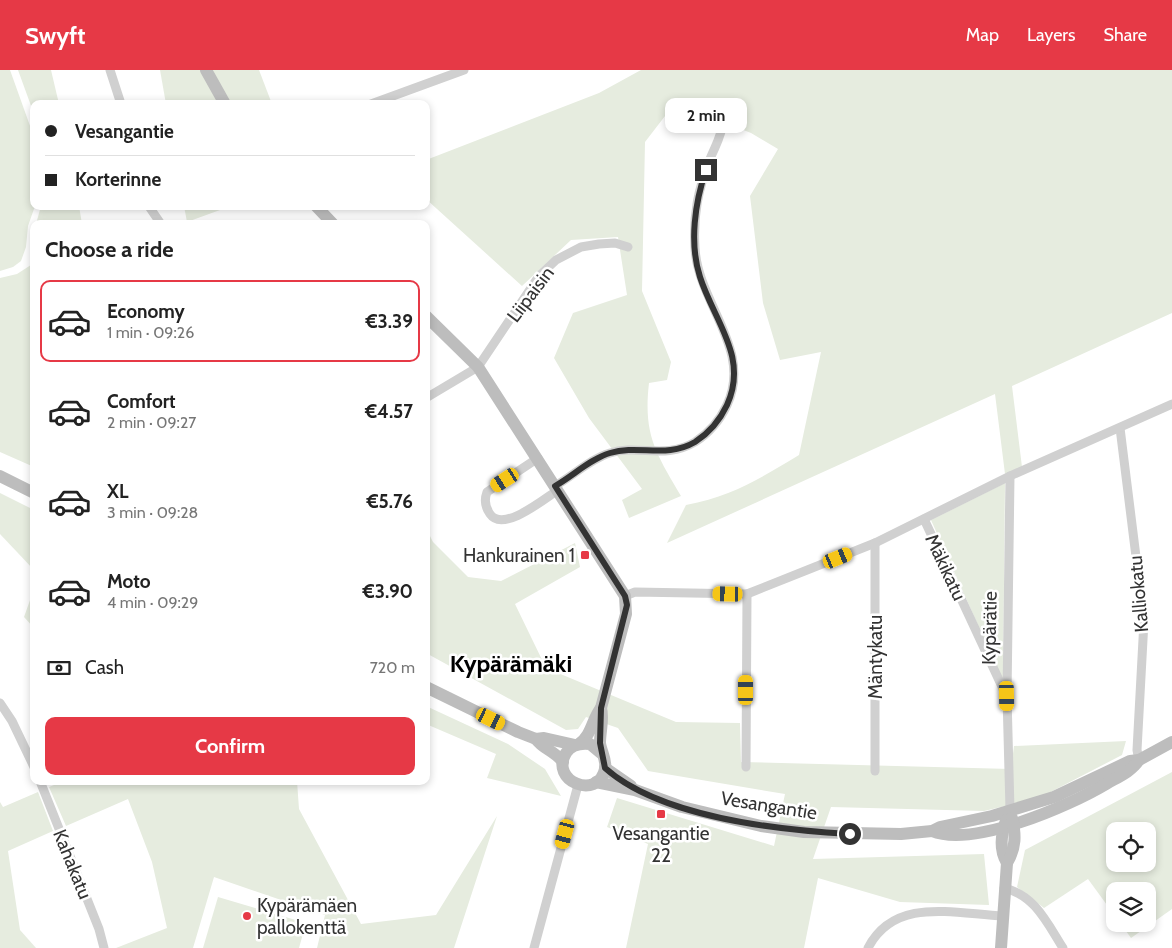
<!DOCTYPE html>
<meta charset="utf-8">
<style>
:root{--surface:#fff;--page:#f2f2f2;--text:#222;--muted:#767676;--line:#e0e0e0;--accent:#e63946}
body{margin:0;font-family:Cabin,sans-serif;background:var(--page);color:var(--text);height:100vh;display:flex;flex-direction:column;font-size:19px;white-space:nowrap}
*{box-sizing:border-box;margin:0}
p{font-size:16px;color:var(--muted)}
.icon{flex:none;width:28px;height:28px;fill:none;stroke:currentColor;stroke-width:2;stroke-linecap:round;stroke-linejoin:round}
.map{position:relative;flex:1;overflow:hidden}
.side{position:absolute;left:30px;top:150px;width:400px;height:565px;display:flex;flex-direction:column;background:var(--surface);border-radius:10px;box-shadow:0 2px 8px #0003}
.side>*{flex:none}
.hud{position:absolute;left:30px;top:30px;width:400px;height:110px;border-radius:10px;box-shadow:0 2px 8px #0003;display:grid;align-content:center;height:110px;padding:0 15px;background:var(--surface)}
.buttons{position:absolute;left:1106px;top:752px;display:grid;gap:10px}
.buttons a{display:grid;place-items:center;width:50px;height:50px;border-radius:10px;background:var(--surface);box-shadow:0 2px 8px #0003;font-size:25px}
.end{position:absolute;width:22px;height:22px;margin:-11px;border:6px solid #333;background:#fff;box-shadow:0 0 0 2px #fff}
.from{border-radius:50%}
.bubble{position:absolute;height:35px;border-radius:10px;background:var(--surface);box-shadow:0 2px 8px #0003;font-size:16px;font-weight:800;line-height:35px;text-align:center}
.car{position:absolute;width:15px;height:30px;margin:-15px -8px;border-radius:6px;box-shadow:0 0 4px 1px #0007;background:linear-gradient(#f5c518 24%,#345 0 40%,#f5c518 0 76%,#345 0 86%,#f5c518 0)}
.hud b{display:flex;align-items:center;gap:18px;height:48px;font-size:19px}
.hud b+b{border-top:1px solid var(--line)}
.hud i{width:12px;height:12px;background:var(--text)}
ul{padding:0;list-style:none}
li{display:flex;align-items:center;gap:15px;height:82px;margin:0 10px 8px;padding:0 5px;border:2px solid transparent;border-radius:10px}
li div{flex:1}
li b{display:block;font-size:19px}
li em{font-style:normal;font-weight:800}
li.current{border-color:var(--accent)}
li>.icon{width:45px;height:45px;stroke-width:1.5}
h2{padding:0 15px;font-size:22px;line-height:60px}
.pay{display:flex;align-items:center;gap:12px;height:55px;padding:0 15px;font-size:19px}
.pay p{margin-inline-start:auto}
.cta{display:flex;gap:10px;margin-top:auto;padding:10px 15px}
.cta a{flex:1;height:58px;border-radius:10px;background:var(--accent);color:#fff;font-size:20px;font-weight:800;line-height:58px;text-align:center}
header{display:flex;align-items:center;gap:30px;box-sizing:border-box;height:70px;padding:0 25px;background:var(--accent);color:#fff}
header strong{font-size:24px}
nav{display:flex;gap:28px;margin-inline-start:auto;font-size:18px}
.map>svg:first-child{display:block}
.green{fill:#e6ecdf;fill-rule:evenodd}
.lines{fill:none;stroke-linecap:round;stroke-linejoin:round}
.street{stroke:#d0d0d0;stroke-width:9}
.secondary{stroke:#bdbdbd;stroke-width:12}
.route{stroke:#333;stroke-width:6}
.poi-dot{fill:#e63946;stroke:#fff;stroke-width:2}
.labels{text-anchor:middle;stroke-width:5;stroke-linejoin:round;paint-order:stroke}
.street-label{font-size:19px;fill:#333;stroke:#fff}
.poi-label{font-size:19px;fill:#333;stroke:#fff;text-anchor:end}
.district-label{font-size:24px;font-weight:bold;fill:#000;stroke:#fff}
</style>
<header>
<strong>Swyft</strong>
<nav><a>Map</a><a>Layers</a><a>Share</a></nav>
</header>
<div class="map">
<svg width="1172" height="878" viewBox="0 0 1172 878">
<rect width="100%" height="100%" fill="#fff"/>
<g class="green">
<polygon points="0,0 10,0 34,67 35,136 28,156 26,177 21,191 13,197 0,201"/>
<polygon points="18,0 51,0 59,34 34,34 34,44"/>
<polygon points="160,0 259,0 272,34 166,34"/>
<path d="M641,0H1172V243L1012,316L1022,397L1005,404L995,324L667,473L686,435C733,426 759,409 799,385L821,282L780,290L763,233L750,126L778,79L751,63L675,33L645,72L642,221L671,292L667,310L649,313C643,365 656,383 681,426L629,448L622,430L642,419L589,348L554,288L573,243L627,225L618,167L571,170L522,216L426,129V90L599,23Z"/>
<polygon points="41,136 79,136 82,154 36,154"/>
<polygon points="184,136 231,136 187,152"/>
<polygon points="34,193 34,397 0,382 0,208 17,204"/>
<polygon points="1005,413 1003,611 931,450"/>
<polygon points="0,423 34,440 34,500 0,464"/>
<polygon points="426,458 433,472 468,507 501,511 575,473 580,497 515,534 546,598 676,652 740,653 741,692 1011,699 1014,676 1126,671 1122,685 1039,728 984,741 831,737 813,789 984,784 989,835 900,832 818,808 804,878 626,878 648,774 607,757 617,728 774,776 785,724 648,701 618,658 586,647 578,659 566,660 426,583"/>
<polygon points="34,519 34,558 24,547"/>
<polygon points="426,636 508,674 545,699 561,726 487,708 496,684 426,654"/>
<path d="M1172,702V839L1131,868L1121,854H1148V821H1115V846L1088,809L1044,838L1017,817L1025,780ZM1115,761H1148V794H1115Z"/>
<polygon points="64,711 297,711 299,739 361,854 436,845 497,746 454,878 317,878 325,845 214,807 193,878 116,878 167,858 152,792 128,729 66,756 49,717"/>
<polygon points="38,722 53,761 8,781 20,860 36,878 0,878 0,732 3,737"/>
<polygon points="218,827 306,853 299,878 203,878"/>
</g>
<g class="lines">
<g class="street">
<polyline points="110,0 121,34"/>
<polyline points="371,34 464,0"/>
<polyline points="150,138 161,154"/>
<polyline points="426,328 478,297 539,206 556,190 581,177 599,174 615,173 628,177"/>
<polyline points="1120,358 1144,551 1137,680 1139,690"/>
<path d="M538,388L487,422C484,430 485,437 490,444C503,463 544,429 558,420"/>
<polyline points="1010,406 1007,626 1010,740"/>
<path d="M555,416C573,406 590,389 610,383C638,374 665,390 695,372C709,363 720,350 727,335C753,279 698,234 695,178C693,145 698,119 710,89C715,76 722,66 723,51"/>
<polyline points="924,449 1005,623"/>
<polyline points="625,526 635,522 747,524 875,473 1010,406 1172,334"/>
<polyline points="0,633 12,651 34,697"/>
<polyline points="746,697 747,524"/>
<polyline points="875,701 875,473"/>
<polyline points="40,711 99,859 104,878"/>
<path d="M1004,818C1035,825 1047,853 1063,878"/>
<polyline points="534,878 578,715"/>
<path d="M868,878C895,826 955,844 1003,846"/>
</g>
<g class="secondary">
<polyline points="206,0 225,34"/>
<polyline points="316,136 333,154"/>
<path d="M426,246L478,297L625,526L626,544L601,638C592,649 592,665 579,674"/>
<polyline points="0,406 34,423"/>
<polyline points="426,617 518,662 536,669 544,668 575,675"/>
<path d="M601,638C604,649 600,661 600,673C601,682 607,690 605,699C598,731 549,711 566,683C571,675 581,673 590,674L602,684"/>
<path d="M536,669C543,679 555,681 563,692"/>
<polyline points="605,698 631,716"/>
<polyline points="596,712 635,720 682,737 761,756 804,762 901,764 932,761 940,757 992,746 1054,727 1130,691 1139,690 1172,672"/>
<path d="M1006,750C1001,766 999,779 1007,793"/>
<path d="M932,761C973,778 1069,736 1106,714C1118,707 1131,702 1139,690"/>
<path d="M1001,878L1007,793C1016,778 1016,765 1012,748"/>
</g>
</g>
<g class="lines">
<path class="route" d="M706,100C695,132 689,173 700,207C714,251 749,287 727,335C720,350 709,363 695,372C666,389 639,374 610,383C590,389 573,406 555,416L625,526L627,535L601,638L600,673L605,698C660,747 777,760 850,764"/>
</g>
<g class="poi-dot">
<rect x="580" y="480" width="10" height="10" rx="2.5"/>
<rect x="656" y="739" width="10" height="10" rx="2.5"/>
<circle cx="247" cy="846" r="5"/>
</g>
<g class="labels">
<g class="street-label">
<text transform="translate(530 224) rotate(-53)" y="7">Liipaisin</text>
<text transform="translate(946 497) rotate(65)" y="7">Mäkikatu</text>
<text transform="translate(1138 524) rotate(-95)" y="7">Kalliokatu</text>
<text transform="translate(989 558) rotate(-89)" y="7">Kypärätie</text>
<text transform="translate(875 587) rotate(-90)" y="7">Mäntykatu</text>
<text transform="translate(769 735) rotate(9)" y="7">Vesangantie</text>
<text transform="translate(73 794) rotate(68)" y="7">Kahakatu</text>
</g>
<g class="poi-label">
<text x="575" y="492">Hankurainen 1</text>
<text x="661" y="770" text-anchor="middle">Vesangantie<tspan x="661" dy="22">22</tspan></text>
<text x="257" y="842" text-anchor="start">Kypärämäen<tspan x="257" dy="22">pallokenttä</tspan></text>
</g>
<g class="district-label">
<text x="511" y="602">Kypärämäki</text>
</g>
</g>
</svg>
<div class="buttons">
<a><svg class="icon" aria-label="locate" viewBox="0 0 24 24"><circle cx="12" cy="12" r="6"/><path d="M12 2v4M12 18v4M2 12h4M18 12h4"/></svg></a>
<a><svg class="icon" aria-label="layers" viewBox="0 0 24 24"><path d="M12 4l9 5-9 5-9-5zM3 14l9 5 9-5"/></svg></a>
</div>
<i class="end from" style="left:850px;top:764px"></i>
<i class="end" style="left:706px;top:100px"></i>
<div class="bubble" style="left:665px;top:28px;width:82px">2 min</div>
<i class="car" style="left:505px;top:410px;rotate:237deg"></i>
<i class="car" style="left:838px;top:488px;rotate:68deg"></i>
<i class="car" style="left:728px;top:524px;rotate:271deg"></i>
<i class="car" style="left:746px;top:620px;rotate:0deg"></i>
<i class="car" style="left:1007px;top:626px;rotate:179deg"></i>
<i class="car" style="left:491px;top:649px;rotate:116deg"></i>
<i class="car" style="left:565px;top:764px;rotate:195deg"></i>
<div class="hud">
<b><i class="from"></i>Vesangantie</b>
<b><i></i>Korterinne</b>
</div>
<section class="side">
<h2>Choose a ride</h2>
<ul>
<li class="current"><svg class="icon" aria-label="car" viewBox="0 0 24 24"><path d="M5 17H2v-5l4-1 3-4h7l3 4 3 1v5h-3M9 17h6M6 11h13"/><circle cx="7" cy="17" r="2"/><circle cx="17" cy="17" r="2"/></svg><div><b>Economy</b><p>1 min · 09:26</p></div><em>€3.39</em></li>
<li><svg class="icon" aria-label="car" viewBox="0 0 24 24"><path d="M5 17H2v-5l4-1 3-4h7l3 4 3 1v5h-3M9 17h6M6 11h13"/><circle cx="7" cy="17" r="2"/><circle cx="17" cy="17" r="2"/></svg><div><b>Comfort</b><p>2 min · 09:27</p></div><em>€4.57</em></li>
<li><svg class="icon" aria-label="car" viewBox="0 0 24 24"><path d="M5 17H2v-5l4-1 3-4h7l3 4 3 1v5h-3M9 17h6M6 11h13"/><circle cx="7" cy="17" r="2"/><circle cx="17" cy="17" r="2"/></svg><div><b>XL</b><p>3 min · 09:28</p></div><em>€5.76</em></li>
<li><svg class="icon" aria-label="car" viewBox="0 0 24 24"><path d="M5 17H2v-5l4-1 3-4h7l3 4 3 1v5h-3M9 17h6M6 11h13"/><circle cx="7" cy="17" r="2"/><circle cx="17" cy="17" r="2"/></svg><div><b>Moto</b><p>4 min · 09:29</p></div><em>€3.90</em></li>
</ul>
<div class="pay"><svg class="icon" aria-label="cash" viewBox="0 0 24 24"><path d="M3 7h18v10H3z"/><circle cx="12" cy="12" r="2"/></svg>Cash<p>720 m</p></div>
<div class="cta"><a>Confirm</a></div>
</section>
</div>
